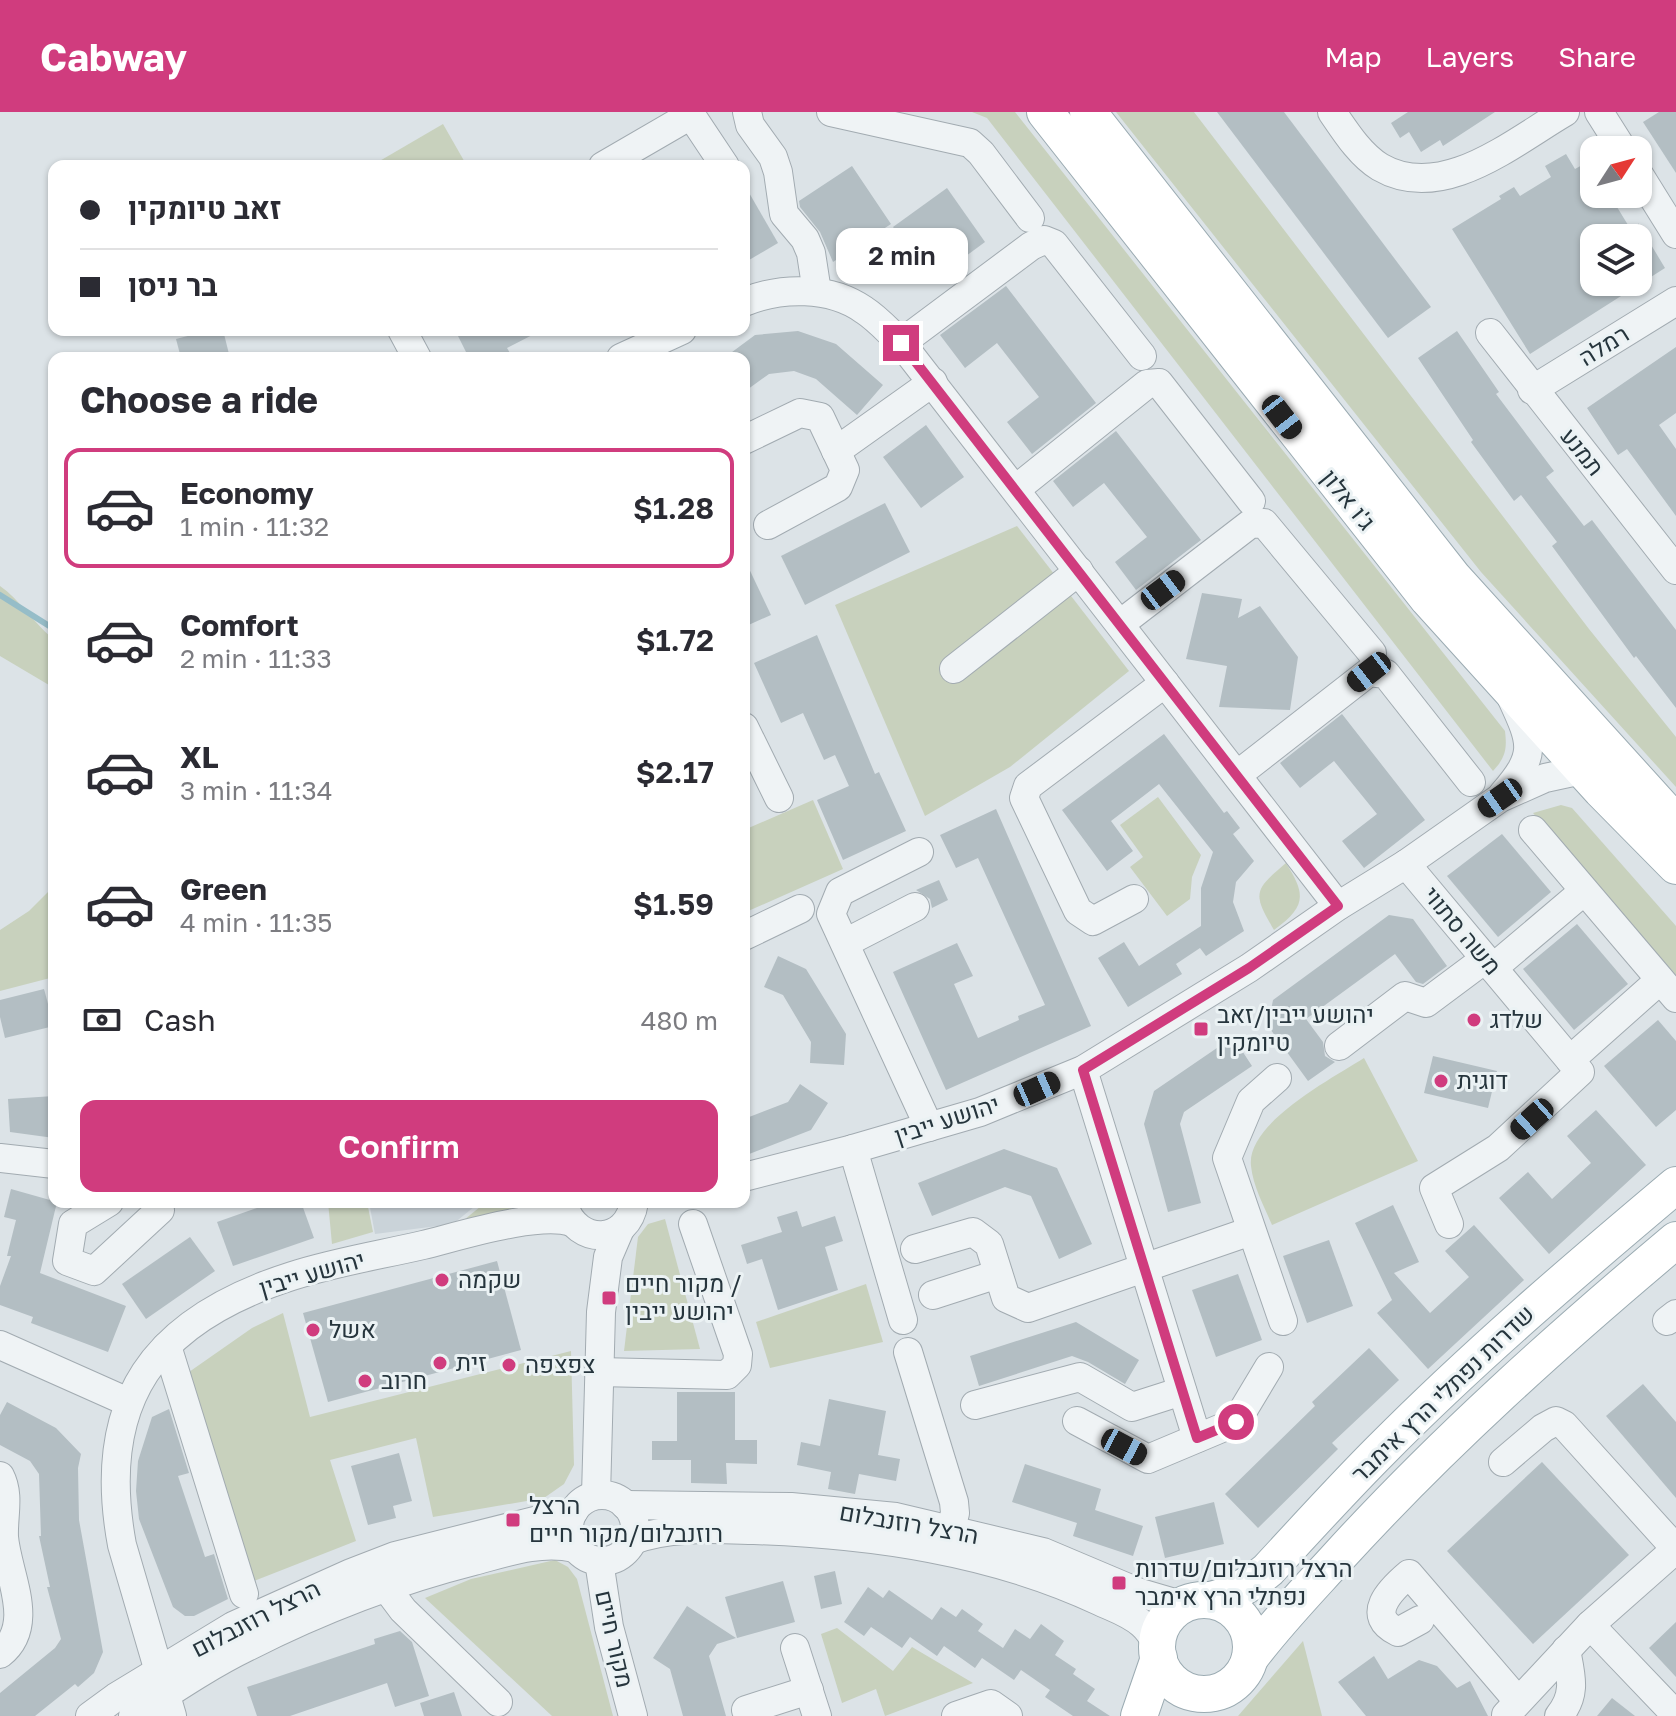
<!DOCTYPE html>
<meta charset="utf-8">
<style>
:root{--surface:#fff;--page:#f2f2f3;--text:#2b2b33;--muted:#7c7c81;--line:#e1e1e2;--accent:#d03c7e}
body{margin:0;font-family:"Golos Text",Heebo,sans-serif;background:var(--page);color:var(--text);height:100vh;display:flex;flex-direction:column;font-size:30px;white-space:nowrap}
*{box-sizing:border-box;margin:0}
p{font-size:26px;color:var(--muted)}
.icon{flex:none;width:44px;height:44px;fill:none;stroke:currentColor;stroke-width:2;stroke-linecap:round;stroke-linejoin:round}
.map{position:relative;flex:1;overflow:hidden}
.details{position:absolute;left:48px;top:240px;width:702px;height:856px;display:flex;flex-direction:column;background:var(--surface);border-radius:16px;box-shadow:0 2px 6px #0004}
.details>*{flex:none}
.banner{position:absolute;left:48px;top:48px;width:702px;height:176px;border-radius:16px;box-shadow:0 2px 6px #0004;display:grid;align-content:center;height:176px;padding:0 32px;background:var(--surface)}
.needle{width:52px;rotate:54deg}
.tools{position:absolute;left:1580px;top:24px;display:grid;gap:16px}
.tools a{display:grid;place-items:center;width:72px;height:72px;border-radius:16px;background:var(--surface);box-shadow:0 2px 6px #0004;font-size:40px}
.end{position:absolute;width:36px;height:36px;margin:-18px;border:10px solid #d03c7e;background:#fff;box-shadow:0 0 0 4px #fff}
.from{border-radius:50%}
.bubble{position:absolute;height:56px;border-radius:16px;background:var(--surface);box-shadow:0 2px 6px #0004;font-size:26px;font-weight:600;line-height:56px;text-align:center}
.car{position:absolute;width:24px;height:48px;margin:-24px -12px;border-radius:10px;box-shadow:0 0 6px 2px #0007;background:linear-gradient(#222 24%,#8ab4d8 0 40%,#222 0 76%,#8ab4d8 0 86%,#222 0)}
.banner b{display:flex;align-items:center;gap:28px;height:76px;font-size:30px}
.banner b+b{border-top:2px solid var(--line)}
.banner i{width:20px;height:20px;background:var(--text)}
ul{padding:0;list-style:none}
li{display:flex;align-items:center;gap:24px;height:120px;margin:0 16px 12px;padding:0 16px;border:4px solid transparent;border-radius:16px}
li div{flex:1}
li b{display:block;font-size:30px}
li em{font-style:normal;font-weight:600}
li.on{border-color:var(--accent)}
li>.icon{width:72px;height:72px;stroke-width:1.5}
h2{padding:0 32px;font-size:36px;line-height:96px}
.pay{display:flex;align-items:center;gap:20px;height:88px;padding:0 32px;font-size:30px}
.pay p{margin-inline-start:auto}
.cta{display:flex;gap:16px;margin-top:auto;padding:16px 32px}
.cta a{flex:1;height:92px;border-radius:16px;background:var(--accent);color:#fff;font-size:32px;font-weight:600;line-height:92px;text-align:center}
header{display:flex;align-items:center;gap:48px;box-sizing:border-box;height:112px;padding:0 40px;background:var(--accent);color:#fff}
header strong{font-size:38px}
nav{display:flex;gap:44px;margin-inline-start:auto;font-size:28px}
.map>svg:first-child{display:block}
.built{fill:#cad3d9}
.green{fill:#c8d1bd}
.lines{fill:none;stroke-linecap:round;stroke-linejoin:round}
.stream{stroke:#96bdc8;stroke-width:6}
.building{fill:#b3bec3}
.minor-casing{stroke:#a2abb1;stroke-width:30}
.major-casing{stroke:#9babb2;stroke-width:38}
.minor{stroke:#eff3f5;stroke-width:28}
.major{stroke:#fff;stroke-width:36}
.route{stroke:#d03c7e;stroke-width:10}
.poi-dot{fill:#d03c7e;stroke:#ebf2f4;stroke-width:3}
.labels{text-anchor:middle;stroke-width:6;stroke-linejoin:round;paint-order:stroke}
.street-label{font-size:24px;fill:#26353d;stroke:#ebf2f4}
.poi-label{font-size:24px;fill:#26353d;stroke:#ebf2f4;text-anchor:start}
</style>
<header>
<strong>Cabway</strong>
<nav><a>Map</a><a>Layers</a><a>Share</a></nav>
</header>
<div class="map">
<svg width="1676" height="1604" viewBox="0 0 1676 1604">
<rect width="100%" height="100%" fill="#dce3e7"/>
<polygon class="built" points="369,1090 480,1090 453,1112 375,1122"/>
<g class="green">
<path d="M972,0H1015L1505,619C1507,637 1506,645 1493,659L987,6Z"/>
<polygon points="1116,0 1194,0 1589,517 1676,625 1676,675 1481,460"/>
<polygon points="443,12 467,54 371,54"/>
<polygon points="1017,414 1129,559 1010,655 925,704 835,493"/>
<path d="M0,474C20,488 33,510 52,526L54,576L0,544Z"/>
<polygon points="1158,685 1201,743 1192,765 1190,787 1167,804 1130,755 1143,745 1120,713"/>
<polygon points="813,688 843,757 746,800 744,718"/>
<polygon points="1561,693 1572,696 1676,814 1676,863 1533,701"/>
<path d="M1286,751C1307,784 1305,795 1274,818C1252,781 1254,778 1286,751Z"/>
<polygon points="54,774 54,865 0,879 0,818 29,799"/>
<path d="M1364,946L1418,1049L1272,1113C1264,1094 1253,1074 1251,1054C1246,1011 1333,966 1364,946Z"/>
<polygon points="328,1090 367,1090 373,1120 332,1132"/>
<polygon points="486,1090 526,1090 500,1102 459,1112"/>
<polygon points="665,1107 700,1237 624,1239 638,1125 648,1112"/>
<polygon points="866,1172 883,1230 770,1256 756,1210"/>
<polygon points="283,1201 310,1305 571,1239 574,1353 564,1372 544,1386 433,1405 416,1326 330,1348 356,1429 249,1471 189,1260 252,1216"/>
<polygon points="555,1448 568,1455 577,1467 613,1604 552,1604 425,1486 471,1467"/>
<polygon points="837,1516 893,1559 912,1535 973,1571 885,1604 876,1577 842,1591 821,1522"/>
<polygon points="1303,1529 1322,1604 1238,1604"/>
</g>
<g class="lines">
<polyline class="stream" points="0,483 54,517"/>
</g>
<g class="building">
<polygon points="1217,0 1284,0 1431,195 1388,226"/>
<polygon points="1408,0 1495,0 1443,34 1440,28 1421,40 1409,20 1400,26 1391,11"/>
<polygon points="1659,0 1676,0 1676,61 1643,10"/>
<polygon points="1566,42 1575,57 1584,52 1594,69 1594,82 1609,82 1636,126 1594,126 1594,170 1638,170 1638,111 1665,156 1530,242 1452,117 1501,87 1499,84 1514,75 1520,84 1551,65 1545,54"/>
<polygon points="852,54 891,112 833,150 820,120 800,95 799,89"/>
<polygon points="744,72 778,131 744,151"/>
<polygon points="947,76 985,130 932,169 893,115"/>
<polygon points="1006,174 1096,291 1032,342 1007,310 1039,285 997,231 965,256 940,223"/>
<polygon points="211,218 223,218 230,246 181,246 176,227"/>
<polygon points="455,218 542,218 507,236 513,246 469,246"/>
<polygon points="798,219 836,232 883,273 857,303 816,267 794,259 769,262 744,280 744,246 724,246 755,223"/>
<polygon points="1457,219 1499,280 1496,282 1554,359 1546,365 1584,414 1592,408 1676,518 1676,596 1636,544 1634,546 1552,434 1557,430 1521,383 1514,389 1471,330 1473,328 1418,246"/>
<polygon points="1676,235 1676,301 1659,313 1676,337 1676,404 1627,337 1618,343 1587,296"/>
<polygon points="926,313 964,365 921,396 883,345"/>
<polygon points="1116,319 1201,428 1136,478 1115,450 1147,425 1104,371 1073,395 1053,369"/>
<polygon points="885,391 910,440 805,493 781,444"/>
<polygon points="744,446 771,503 744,515"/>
<polygon points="1202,481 1242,487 1238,506 1260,494 1298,545 1290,598 1219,595 1227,554 1186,547"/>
<polygon points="817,523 875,662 879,660 906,719 843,748 817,688 849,674 835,643 824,648 803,601 781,611 754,551"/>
<polygon points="1342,602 1425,708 1364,756 1342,729 1377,702 1334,649 1300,676 1280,651"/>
<polygon points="1164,622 1224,701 1227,699 1240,716 1233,722 1254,749 1236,770 1233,790 1244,819 1206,844 1200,836 1176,852 1182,862 1128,895 1098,846 1124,830 1139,854 1201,814 1201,776 1213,740 1159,672 1111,709 1133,739 1107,759 1062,698"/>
<polygon points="996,697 1091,914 946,978 893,860 957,831 973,864 954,872 978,926 1019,908 1018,904 1045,893 978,746 956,756 940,723"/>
<polygon points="1502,722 1551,780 1498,825 1447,764"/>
<polygon points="939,768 948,788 932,796 930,787 916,778"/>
<polygon points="1389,803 1413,807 1447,854 1423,872 1416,870 1395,842 1306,907 1323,930 1325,944 1335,950 1308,969 1268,914 1273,888"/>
<polygon points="1577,812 1628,872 1574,918 1523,857"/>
<polygon points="778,844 806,857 846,922 844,953 810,951 811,930 783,883 764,875"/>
<polygon points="44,877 54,914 5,926 0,905 0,888"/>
<polygon points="1658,908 1676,929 1676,998 1656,1015 1604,954"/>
<polygon points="1233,925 1252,954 1184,1000 1180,1012 1201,1091 1168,1100 1144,1012 1154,979"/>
<polygon points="1433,944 1497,959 1488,996 1424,981"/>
<polygon points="800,972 828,991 811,1018 744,1044 744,1007 788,990"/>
<polygon points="54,984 54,1026 10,1020 8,987"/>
<polygon points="1596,998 1646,1053 1549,1142 1499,1086 1528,1060 1552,1087 1591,1051 1567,1024"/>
<polygon points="1004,1037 1057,1056 1092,1132 1059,1147 1031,1084 1005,1075 932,1104 918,1071"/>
<polygon points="11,1077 57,1090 40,1161 126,1194 108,1240 31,1211 33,1205 0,1193 0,1174 11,1144 7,1144 16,1108 4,1105"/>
<polygon points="274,1090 301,1090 314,1126 233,1154 217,1110"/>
<polygon points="1393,1093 1419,1150 1394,1161 1430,1201 1469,1165 1445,1139 1474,1113 1524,1168 1428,1257 1377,1201 1392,1188 1355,1111"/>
<polygon points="797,1099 802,1115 835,1104 843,1129 825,1135 838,1178 778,1198 762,1147 747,1152 741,1133 782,1120 777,1105"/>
<polygon points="190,1125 215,1159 146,1207 122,1172"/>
<polygon points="1329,1128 1353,1194 1307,1211 1283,1144"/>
<polygon points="497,1149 521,1238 328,1290 303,1201"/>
<polygon points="1238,1162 1262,1228 1216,1245 1192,1178"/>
<polygon points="1076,1210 1139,1248 1125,1272 1088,1250 1072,1244 979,1274 970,1244"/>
<polygon points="1369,1236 1399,1268 1332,1331 1338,1337 1258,1416 1225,1382 1315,1294 1312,1290"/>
<polygon points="1643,1272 1676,1310 1676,1386 1606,1304"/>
<polygon points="677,1280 735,1280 735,1328 757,1328 757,1352 726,1351 727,1372 691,1371 691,1348 652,1348 652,1329 677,1329"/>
<polygon points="829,1287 886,1299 878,1343 900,1347 896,1369 859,1362 855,1382 828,1377 831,1360 797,1353 801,1330 820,1334"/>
<polygon points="7,1290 56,1316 81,1342 78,1356 79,1408 103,1540 94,1561 78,1575 75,1572 35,1604 0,1604 0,1581 55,1536 61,1527 47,1475 50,1475 39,1424 41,1424 39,1362 30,1349 0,1333 0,1303"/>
<polygon points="169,1297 189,1361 178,1364 205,1445 214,1442 228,1487 194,1504 185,1504 173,1495 139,1407 136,1379 138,1349 152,1305"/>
<polygon points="399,1341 412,1389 393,1394 396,1406 368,1413 351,1354"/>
<polygon points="1542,1350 1629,1443 1533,1532 1447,1439"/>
<polygon points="1025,1352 1101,1377 1095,1398 1143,1414 1133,1444 1073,1424 1077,1411 1012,1390"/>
<polygon points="1214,1390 1224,1432 1165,1446 1155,1405"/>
<polygon points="835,1459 842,1492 821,1497 814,1464"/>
<polygon points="783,1469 795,1510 737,1526 725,1485"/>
<polygon points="868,1475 883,1486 889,1478 932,1508 941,1495 956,1505 962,1497 983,1512 978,1519 1003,1536 1015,1517 1030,1527 1041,1512 1064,1529 1055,1543 1076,1557 1073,1562 1095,1577 1087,1589 1110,1604 1073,1604 1045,1585 1050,1578 1021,1558 1014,1568 982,1546 975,1556 944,1534 937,1544 910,1525 902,1536 871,1515 864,1524 844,1510"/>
<polygon points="687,1494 736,1526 717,1532 709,1544 726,1604 683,1604 670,1557 653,1546"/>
<polygon points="1676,1510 1676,1565 1649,1536"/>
<polygon points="400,1519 412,1530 429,1584 395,1595 387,1571 290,1604 257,1604 247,1575 375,1532 374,1527"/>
<polygon points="1374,1544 1388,1567 1419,1548 1437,1554 1457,1576 1470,1569 1488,1604 1366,1604 1338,1570"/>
<polygon points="454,1580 462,1604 424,1604 420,1591"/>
<polygon points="1612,1586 1635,1604 1597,1604"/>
</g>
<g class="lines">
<g class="minor-casing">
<g id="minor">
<polyline points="747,0 750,13 773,45 778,60 784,102 805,127 811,141 817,180"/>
<polyline points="831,0 970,31 981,41 1030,106"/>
<path d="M1332,0C1345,19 1360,43 1380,55C1442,91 1512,31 1565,0"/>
<polyline points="1599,0 1623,38"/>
<polyline points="603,54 691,3 725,54"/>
<polyline points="1638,61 1676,122"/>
<path d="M744,190C781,175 830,174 864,198C878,207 889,220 901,231L1338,794"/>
<polyline points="402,218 417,246"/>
<polyline points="1490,221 1676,458"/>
<polyline points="901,231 1031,134 1044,128 1054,132 1142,244"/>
<polyline points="621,246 682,218"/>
<polyline points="1532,278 1676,189"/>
<polyline points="744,328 800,301 820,305 845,358 838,375 768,413"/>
<polyline points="836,339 933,270"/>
<polyline points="1016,377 1147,272 1159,271 1251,389"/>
<polyline points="1120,512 1250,412 1264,411 1372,541"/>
<polyline points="954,557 1079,459"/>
<polyline points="744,615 779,686"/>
<polyline points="1237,663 1369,560 1386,562 1471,670"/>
<path d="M1503,682C1537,643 1533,632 1512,587"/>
<polyline points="1533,718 1676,886"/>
<polyline points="919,740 840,780 831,802 929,1015"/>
<polyline points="1406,752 1580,960 1498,1036 1434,1076 1449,1112"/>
<polyline points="1134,787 1093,809 1078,799 1024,686 1028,674 1165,571"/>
<polyline points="744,824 800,797"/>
<polyline points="845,831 915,795"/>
<polyline points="1493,856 1584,779"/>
<polyline points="1339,934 1405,884 1426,891 1485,847"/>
<polyline points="1570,948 1660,868"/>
<polyline points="1083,958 1197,1326"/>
<polyline points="1277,966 1251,989 1227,1046 1283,1209"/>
<polyline points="853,1037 903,1208"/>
<polyline points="0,1046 54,1052"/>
<polyline points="744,1065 853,1037 980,1000 1083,958 1249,856 1338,794 1406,752 1500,686 1545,666 1582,658"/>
<polyline points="109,1090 73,1112 67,1149 94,1159 160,1098"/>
<path d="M564,1094C577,1134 628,1133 634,1090"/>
<polyline points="915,1137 973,1120 989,1132 1006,1186 1028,1196 1251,1119"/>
<polyline points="933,1183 998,1162"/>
<polyline points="1667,1209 1676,1202"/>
<polyline points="0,1233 128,1290"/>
<polyline points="167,1234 244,1482"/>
<polyline points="908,1240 954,1390 955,1401 951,1417"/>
<polyline points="599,1260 727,1263 737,1253 738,1242 693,1112"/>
<polyline points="975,1293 1080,1265 1132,1295 1182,1279"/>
<polyline points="1077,1309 1148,1347 1236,1310 1269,1255"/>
<polyline points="1503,1350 1543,1316 1556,1309 1564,1313 1676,1437"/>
<path d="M0,1364C10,1383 3,1404 4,1425C7,1462 37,1513 0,1542"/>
<circle cx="602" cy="1416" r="33"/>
<polyline points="596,1383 601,1200 608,1145 620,1117"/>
<polyline points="625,1393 791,1395 896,1405 1043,1440 1140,1481 1181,1493"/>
<path d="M633,1428C671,1414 714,1417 754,1418C871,1422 992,1439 1099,1489C1114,1496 1130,1501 1142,1512C1148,1517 1153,1525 1157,1531"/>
<polyline points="599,1449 609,1515 633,1604"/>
<polyline points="385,1474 403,1498 498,1590"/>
<path d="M1420,1508L1398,1520C1364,1504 1390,1478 1409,1462L1518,1589"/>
<polyline points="1590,1513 1676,1603"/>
<polyline points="795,1536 817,1604"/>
<polyline points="746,1598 809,1578"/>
<polyline points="1506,1603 1590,1513 1676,1437"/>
<polyline points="90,1604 116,1585 233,1514 351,1461 395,1444 574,1399"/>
<path d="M133,1604C170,1580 208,1554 247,1535C320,1498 395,1469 474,1449C507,1440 541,1428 575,1436"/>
<path d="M172,1604L122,1433C95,1288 154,1208 292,1164C335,1150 380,1143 423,1133C460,1124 538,1099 572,1110"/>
<polyline points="956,1604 991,1592 1008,1604"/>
<path d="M1559,1604C1577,1582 1571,1564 1566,1538"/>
</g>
</g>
<g class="major-casing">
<g id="major">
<polyline points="1045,0 1428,487 1601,678 1676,754"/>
<polyline points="1088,0 1453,465 1676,711"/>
<path d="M1211,1488C1234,1482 1250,1473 1268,1458C1305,1418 1342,1377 1381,1338C1474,1244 1575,1158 1676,1073"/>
<circle cx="1204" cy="1535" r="47"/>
<path d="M1250,1546C1277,1510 1308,1478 1338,1445C1442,1331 1558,1227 1676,1128"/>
<polyline points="1139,1604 1159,1546"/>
</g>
</g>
<use href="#minor" class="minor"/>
<use href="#major" class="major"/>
</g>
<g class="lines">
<polyline class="route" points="901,231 1338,794 1249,856 1083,958 1197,1326 1236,1310"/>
</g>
<g class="poi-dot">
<circle cx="1474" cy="908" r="8"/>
<rect x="1193" y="909" width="16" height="16" rx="4"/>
<circle cx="1441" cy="969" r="8"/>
<circle cx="442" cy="1168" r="8"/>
<rect x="601" y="1178" width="16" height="16" rx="4"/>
<circle cx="313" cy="1218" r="8"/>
<circle cx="440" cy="1251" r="8"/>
<circle cx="509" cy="1253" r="8"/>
<circle cx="365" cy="1269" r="8"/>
<rect x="505" y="1400" width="16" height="16" rx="4"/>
<rect x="1111" y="1463" width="16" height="16" rx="4"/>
</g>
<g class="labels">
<g class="street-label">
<text transform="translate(1604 234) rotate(-32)" y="8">רמלה</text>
<text transform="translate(1582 340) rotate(51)" y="8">תמנע</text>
<text transform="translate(1348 388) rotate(51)" y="8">ג'ו אלון</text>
<text transform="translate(1462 819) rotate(50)" y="8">משה סתווי</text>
<text transform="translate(947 1008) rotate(-18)" y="8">יהושע ייבין</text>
<text transform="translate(312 1162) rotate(-16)" y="8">יהושע ייבין</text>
<text transform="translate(1443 1282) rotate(-44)" y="8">שדרות נפתלי הרץ אימבר</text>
<text transform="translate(909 1412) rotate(10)" y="8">הרצל רוזנבלום</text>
<text transform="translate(256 1507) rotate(-27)" y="8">הרצל רוזנבלום</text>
<text transform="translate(614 1527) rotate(77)" y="8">מקור חיים</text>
</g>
<g class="poi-label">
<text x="1217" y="911">יהושע ייבין/זאב<tspan x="1217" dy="28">טיומקין</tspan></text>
<text x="1490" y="916">שלדג</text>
<text x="1457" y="977">דוגית</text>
<text x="458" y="1176">שקמה</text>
<text x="625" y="1180">מקור חיים /<tspan x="625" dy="28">יהושע ייבין</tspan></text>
<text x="329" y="1226">אשל</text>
<text x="456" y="1259">זית</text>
<text x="525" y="1261">צפצפה</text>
<text x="381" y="1277">חרוב</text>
<text x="529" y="1402">הרצל<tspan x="529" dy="28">רוזנבלום/מקור חיים</tspan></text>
<text x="1135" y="1465">הרצל רוזנבלום/שדרות<tspan x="1135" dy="28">נפתלי הרץ אימבר</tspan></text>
</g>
</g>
</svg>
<div class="tools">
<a><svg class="needle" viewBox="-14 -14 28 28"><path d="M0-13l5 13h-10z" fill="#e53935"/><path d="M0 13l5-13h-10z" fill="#7c7c81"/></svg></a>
<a><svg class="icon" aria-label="layers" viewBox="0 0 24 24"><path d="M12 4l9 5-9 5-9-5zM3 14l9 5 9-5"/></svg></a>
</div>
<i class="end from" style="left:1236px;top:1310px"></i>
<i class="end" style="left:901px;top:231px"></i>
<div class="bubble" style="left:836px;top:116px;width:132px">2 min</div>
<i class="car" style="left:1282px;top:305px;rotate:142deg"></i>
<i class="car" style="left:1163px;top:478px;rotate:53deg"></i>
<i class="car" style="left:1369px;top:560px;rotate:232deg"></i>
<i class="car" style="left:1500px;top:686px;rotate:235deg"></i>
<i class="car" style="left:1037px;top:977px;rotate:66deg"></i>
<i class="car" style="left:1532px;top:1007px;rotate:228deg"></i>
<i class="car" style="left:1124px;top:1335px;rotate:118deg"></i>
<div class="banner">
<b><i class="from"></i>זאב טיומקין</b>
<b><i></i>בר ניסן</b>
</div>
<section class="details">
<h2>Choose a ride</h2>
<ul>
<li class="on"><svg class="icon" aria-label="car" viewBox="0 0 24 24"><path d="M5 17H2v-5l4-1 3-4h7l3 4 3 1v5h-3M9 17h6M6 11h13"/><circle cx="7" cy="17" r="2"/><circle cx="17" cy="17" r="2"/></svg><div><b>Economy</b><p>1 min · 11:32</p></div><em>$1.28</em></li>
<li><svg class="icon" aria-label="car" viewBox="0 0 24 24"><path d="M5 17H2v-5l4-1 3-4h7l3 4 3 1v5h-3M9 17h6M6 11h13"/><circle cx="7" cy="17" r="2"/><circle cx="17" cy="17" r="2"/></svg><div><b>Comfort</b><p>2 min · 11:33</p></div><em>$1.72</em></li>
<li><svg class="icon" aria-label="car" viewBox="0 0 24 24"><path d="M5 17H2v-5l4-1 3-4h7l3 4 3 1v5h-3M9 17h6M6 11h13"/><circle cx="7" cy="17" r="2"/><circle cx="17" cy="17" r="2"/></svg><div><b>XL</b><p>3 min · 11:34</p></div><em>$2.17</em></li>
<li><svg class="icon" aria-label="car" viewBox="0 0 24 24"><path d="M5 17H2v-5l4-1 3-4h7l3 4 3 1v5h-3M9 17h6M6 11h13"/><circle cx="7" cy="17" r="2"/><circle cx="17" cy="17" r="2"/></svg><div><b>Green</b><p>4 min · 11:35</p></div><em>$1.59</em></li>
</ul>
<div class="pay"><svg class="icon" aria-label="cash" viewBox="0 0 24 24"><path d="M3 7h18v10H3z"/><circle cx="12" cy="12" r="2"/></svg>Cash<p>480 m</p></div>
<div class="cta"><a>Confirm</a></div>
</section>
</div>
